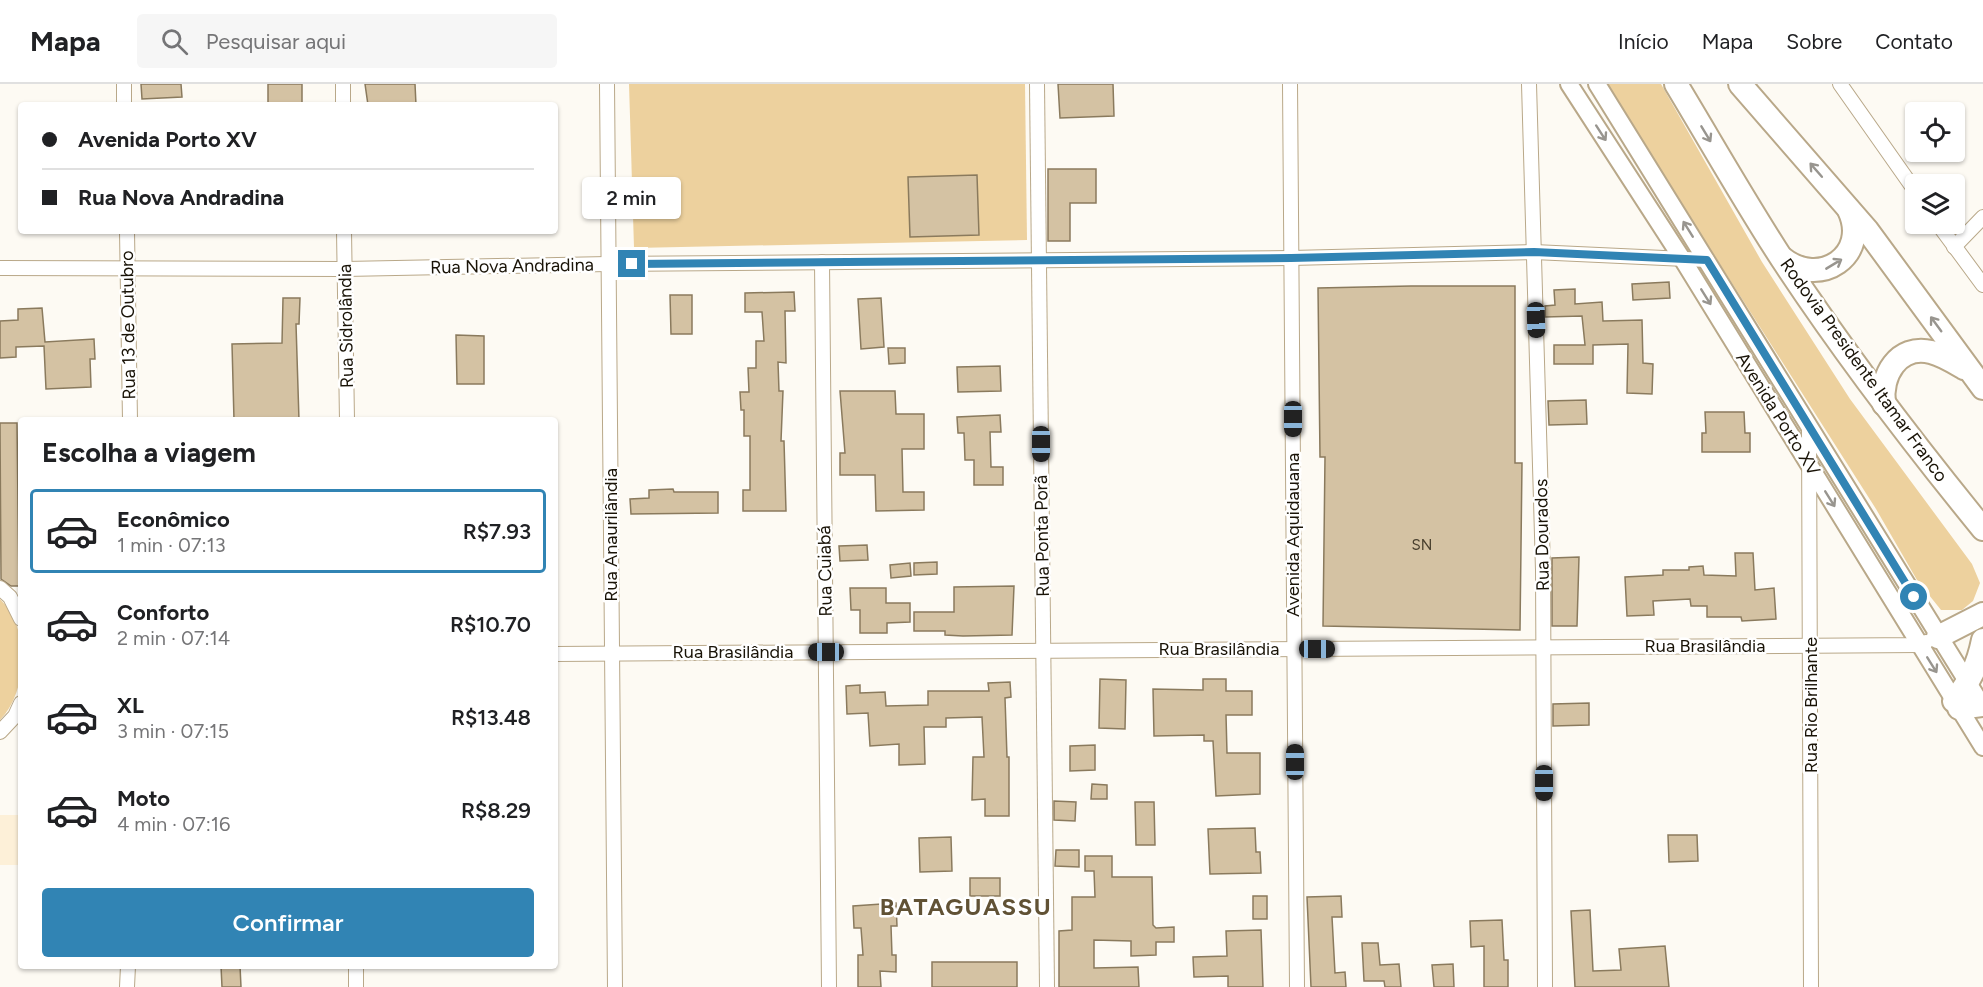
<!DOCTYPE html>
<html lang="pt">
<meta charset="utf-8">
<style>
:root{--surface:#fff;--page:#f6f6f6;--text:#202124;--muted:#757577;--line:#e0e0e0;--accent:#3184b4}
body{margin:0;font-family:Figtree,sans-serif;background:var(--page);color:var(--text);height:100vh;display:flex;flex-direction:column;font-size:22px;white-space:nowrap}
*{box-sizing:border-box;margin:0}
p{font-size:20px;color:var(--muted)}
.icon{flex:none;width:33px;height:33px;fill:none;stroke:currentColor;stroke-width:2;stroke-linecap:round;stroke-linejoin:round}
.map{position:relative;flex:1;overflow:hidden}
.sheet{position:absolute;left:18px;top:333px;width:540px;height:552px;display:flex;flex-direction:column;background:var(--surface);border-radius:6px;box-shadow:0 2px 4px #0004}
.sheet>*{flex:none}
.top-card{position:absolute;left:18px;top:18px;width:540px;height:132px;border-radius:6px;box-shadow:0 2px 4px #0004;display:grid;align-content:center;height:132px;padding:0 24px;background:var(--surface)}
.controls{position:absolute;left:1905px;top:18px;display:grid;gap:12px}
.controls a{display:grid;place-items:center;width:60px;height:60px;border-radius:6px;background:var(--surface);box-shadow:0 2px 4px #0004;font-size:30px}
.end{position:absolute;width:27px;height:27px;margin:-14px;border:8px solid #3184b4;background:#fff;box-shadow:0 0 0 3px #fff}
.from{border-radius:50%}
.bubble{position:absolute;height:42px;border-radius:6px;background:var(--surface);box-shadow:0 2px 4px #0004;font-size:20px;font-weight:600;line-height:42px;text-align:center}
.car{position:absolute;width:18px;height:36px;margin:-18px -9px;border-radius:8px;box-shadow:0 0 4px 2px #0007;background:linear-gradient(#222 24%,#8ab4d8 0 40%,#222 0 76%,#8ab4d8 0 86%,#222 0)}
.top-card b{display:flex;align-items:center;gap:21px;height:57px;font-size:22px}
.top-card b+b{border-top:2px solid var(--line)}
.top-card i{width:15px;height:15px;background:var(--text)}
ul{padding:0;list-style:none}
li{display:flex;align-items:center;gap:18px;height:84px;margin:0 12px 9px;padding:0 12px;border:3px solid transparent;border-radius:6px}
li div{flex:1}
li b{display:block;font-size:22px}
li em{font-style:normal;font-weight:600}
li.current{border-color:var(--accent)}
li>.icon{width:54px;height:54px;stroke-width:1.5}
h2{padding:0 24px;font-size:27px;line-height:72px}
.button{display:flex;gap:12px;margin-top:auto;padding:12px 24px}
.button a{flex:1;height:69px;border-radius:6px;background:var(--accent);color:#fff;font-size:24px;font-weight:600;line-height:69px;text-align:center}
header{display:flex;align-items:center;gap:36px;box-sizing:border-box;height:84px;padding:0 30px;background:var(--surface);border-bottom:2px solid var(--line)}
header strong{font-size:28px}
nav{display:flex;gap:33px;margin-inline-start:auto;font-size:21px}
.search{width:420px;height:54px;background:var(--page);display:flex;align-items:center;gap:15px;box-sizing:border-box;padding:0 21px;border-radius:6px;color:var(--muted);font-size:22px}
.map>svg:first-child{display:block}
.built{fill:#fdf0d8}
.green{fill:#edd19e}
.building{fill:#d4c2a3;stroke:#8a7a5d;stroke-width:1.5}
.lines{fill:none;stroke-linecap:round;stroke-linejoin:round}
.minor-casing{stroke:#b9a889;stroke-width:16}
.tertiary-casing{stroke:#b9a889;stroke-width:20}
.trunk-casing{stroke:#b9a889;stroke-width:26}
.minor{stroke:#fff;stroke-width:14}
.tertiary{stroke:#fff;stroke-width:16}
.trunk{stroke:#fff;stroke-width:22}
.oneway{stroke:#98958f}
.route{stroke:#3184b4;stroke-width:8}
.labels{text-anchor:middle;stroke-width:5;stroke-linejoin:round;paint-order:stroke}
.number-label{font-size:15px;fill:#483f2e}
.street-label{font-size:18px;fill:#191307;stroke:#fff}
.district-label{font-size:24px;font-weight:bold;letter-spacing:1.5px;fill:#615235;stroke:#fff}
</style>
<header>
<strong>Mapa</strong>
<div class="search"><svg class="icon" aria-label="search" viewBox="0 0 24 24"><circle cx="10" cy="10" r="6"/><path d="M15 15l6 6"/></svg>Pesquisar aqui</div>
<nav><a>Início</a><a>Mapa</a><a>Sobre</a><a>Contato</a></nav>
</header>
<div class="map">
<svg width="1983" height="903" viewBox="0 0 1983 903">
<rect width="100%" height="100%" fill="#fdfaf3"/>
<rect class="built" x="0" y="731" width="21" height="50"/>
<g class="green">
<polygon points="629,0 1025,0 1027,156 634,164"/>
<polygon points="1605,0 1661,0 1762,178 1850,315 1972,480 1980,499 1973,517 1962,526 1941,526 1917,496 1876,425"/>
<path d="M0,515C31,545 28,607 0,636Z"/>
</g>
<g class="building">
<polygon points="141,0 181,0 182,13 142,15"/>
<rect x="268" y="0" width="34" height="21"/>
<polygon points="365,0 415,0 416,21 368,21"/>
<polygon points="1058,0 1113,0 1114,32 1060,34"/>
<polygon points="1048,85 1096,85 1096,119 1070,119 1070,157 1048,157"/>
<polygon points="977,91 979,151 910,153 908,93"/>
<polygon points="1669,198 1670,214 1633,216 1632,200"/>
<polygon points="1411,202 1515,202 1515,379 1522,379 1520,546 1323,542 1325,373 1320,373 1318,204"/>
<polygon points="1575,205 1575,220 1602,218 1603,237 1642,236 1643,279 1653,280 1652,310 1627,309 1628,260 1593,261 1593,280 1554,280 1554,261 1585,261 1582,232 1545,233 1545,222 1555,221 1554,206"/>
<polygon points="794,208 795,227 785,227 786,279 778,278 779,307 783,307 781,357 784,357 786,427 743,427 743,406 750,406 750,352 744,352 744,326 741,326 740,308 749,308 748,284 756,284 756,257 764,257 762,228 745,228 745,209"/>
<polygon points="670,211 692,211 692,250 671,250"/>
<polygon points="283,214 300,214 299,240 296,240 299,336 234,336 232,260 282,259"/>
<polygon points="881,214 884,263 861,265 858,215"/>
<polygon points="42,224 45,258 94,255 95,275 90,275 91,303 46,305 44,262 16,263 16,273 0,274 0,237 18,236 18,225"/>
<polygon points="456,251 484,252 484,300 457,300"/>
<polygon points="888,264 905,264 905,279 889,280"/>
<polygon points="1000,282 1001,307 958,308 957,283"/>
<polygon points="840,307 895,307 896,330 924,330 924,365 902,365 903,408 924,408 924,426 876,427 875,391 840,391 840,369 845,369"/>
<polygon points="1586,316 1587,340 1549,341 1548,317"/>
<polygon points="1705,328 1744,328 1745,349 1750,349 1750,368 1702,368 1702,349 1706,349"/>
<polygon points="1000,331 1001,348 990,348 991,383 1003,383 1003,401 974,401 974,376 965,376 964,349 958,349 957,333"/>
<polygon points="0,339 17,339 19,502 11,502 1,495"/>
<polygon points="673,405 674,408 718,408 718,429 631,430 630,415 649,414 649,406"/>
<polygon points="867,461 868,476 840,477 839,462"/>
<polygon points="1735,469 1753,469 1755,506 1774,504 1776,535 1742,537 1741,533 1707,533 1707,522 1691,522 1690,515 1653,517 1654,531 1627,532 1625,493 1663,491 1663,486 1689,486 1689,483 1703,482 1704,491 1736,492"/>
<polygon points="1579,473 1577,542 1552,542 1552,474"/>
<polygon points="937,478 937,490 914,491 914,479"/>
<polygon points="910,479 911,492 891,494 890,481"/>
<polygon points="1014,502 1012,551 963,552 945,551 945,547 914,547 914,528 954,528 954,503"/>
<polygon points="850,504 886,504 886,519 910,519 910,538 887,539 887,549 860,549 860,526 851,526"/>
<polygon points="1100,595 1126,596 1125,645 1099,644"/>
<polygon points="1203,595 1226,595 1226,607 1252,607 1252,631 1226,631 1227,669 1260,669 1260,710 1216,712 1213,657 1204,657 1204,651 1154,652 1153,605 1203,606"/>
<polygon points="1010,598 1011,613 1005,614 1007,673 1009,673 1009,732 985,732 985,715 972,716 973,673 984,673 982,633 946,634 946,643 924,643 925,680 899,681 899,660 870,662 868,629 847,630 846,602 860,601 860,609 885,608 886,622 928,621 928,607 989,607 988,599"/>
<polygon points="1589,619 1589,641 1553,642 1553,620"/>
<polygon points="1095,661 1095,686 1070,687 1070,662"/>
<polygon points="1092,700 1107,701 1107,715 1091,715"/>
<polygon points="1054,717 1076,718 1075,737 1054,736"/>
<polygon points="1135,718 1154,718 1155,761 1136,761"/>
<polygon points="1255,744 1256,768 1260,768 1261,789 1210,790 1208,745"/>
<polygon points="1668,751 1697,751 1698,777 1669,778"/>
<polygon points="951,753 952,787 920,788 919,754"/>
<polygon points="1056,766 1079,766 1079,783 1055,782"/>
<polygon points="1085,772 1112,772 1112,793 1152,793 1153,841 1156,844 1174,843 1174,858 1156,858 1156,871 1131,872 1131,857 1094,856 1094,884 1138,883 1139,903 1059,903 1059,847 1072,846 1072,813 1095,813 1094,787 1085,787"/>
<rect x="970" y="794" width="30" height="18"/>
<rect x="1253" y="812" width="14" height="23"/>
<polygon points="1341,812 1342,833 1332,833 1335,889 1345,888 1346,903 1311,903 1307,813"/>
<polygon points="896,819 897,842 891,842 892,871 896,871 896,888 880,887 881,903 858,903 858,871 863,871 861,844 854,844 853,822"/>
<polygon points="1590,826 1593,887 1621,886 1619,865 1665,862 1669,903 1575,903 1571,827"/>
<polygon points="1502,836 1504,876 1508,876 1508,903 1484,903 1484,862 1471,863 1470,837"/>
<polygon points="1261,846 1263,903 1228,903 1228,892 1194,893 1193,873 1227,872 1226,847"/>
<polygon points="1362,859 1378,859 1380,881 1399,880 1401,903 1385,903 1384,897 1364,897"/>
<rect x="932" y="878" width="85" height="25"/>
<polygon points="1453,880 1454,903 1434,903 1432,881"/>
<polygon points="221,882 240,882 241,903 222,903"/>
</g>
<g class="lines">
<g class="minor-casing">
<g id="minor">
<polyline points="124,0 124,21"/>
<polyline points="343,0 343,21"/>
<polyline points="607,0 615,903"/>
<polyline points="1037,0 1047,903"/>
<polyline points="1290,0 1297,903"/>
<polyline points="1529,0 1543,486 1545,903"/>
<polyline points="1840,0 1916,108"/>
<polyline points="1938,140 1983,201"/>
<polyline points="127,147 130,336"/>
<polyline points="344,147 347,336"/>
<polyline points="1954,163 1983,133"/>
<polyline points="822,178 829,903"/>
<polyline points="0,184 345,185 608,180 1291,174 1534,168 1707,176"/>
<polyline points="1809,342 1811,903"/>
<polyline points="0,504 10,513 21,535"/>
<polyline points="555,570 1920,561 1926,558"/>
<polyline points="0,648 15,632 21,619"/>
<polyline points="356,882 356,903"/>
<polyline points="127,903 128,882"/>
</g>
</g>
<g class="tertiary-casing">
<g id="tertiary">
<polyline points="1569,0 1683,176 1983,663"/>
<polyline points="1597,0 1983,623"/>
</g>
</g>
<g class="trunk-casing">
<g id="trunk">
<path d="M1676,0C1711,58 1745,118 1782,175C1844,269 1912,358 1983,445"/>
<polyline points="1740,0 1867,146 1983,304"/>
<path d="M1782,174C1820,205 1870,171 1849,126"/>
<path d="M1884,320C1880,292 1898,260 1931,268C1943,271 1954,278 1964,284"/>
<polyline points="1938,553 1983,530"/>
<path d="M1954,617C1970,597 1978,581 1983,556"/>
<polyline points="1959,624 1983,621"/>
</g>
</g>
<use href="#minor" class="minor"/>
<use href="#tertiary" class="tertiary"/>
<use href="#trunk" class="trunk"/>
</g>
<defs><path id="oneway-shaft" d="M-6 0H5M1.5-3L5.5 0L1.5 3" fill="none" stroke-width="1.6" stroke-linecap="round" stroke-linejoin="round" transform="scale(1.5)"/></defs>
<g class="oneway">
<use href="#oneway-shaft" transform="translate(1601 49) rotate(57)"/>
<use href="#oneway-shaft" transform="translate(1706 50) rotate(59)"/>
<use href="#oneway-shaft" transform="translate(1816 86) rotate(-131)"/>
<use href="#oneway-shaft" transform="translate(1688 145) rotate(-122)"/>
<use href="#oneway-shaft" transform="translate(1834 180) rotate(-31)"/>
<use href="#oneway-shaft" transform="translate(1706 213) rotate(58)"/>
<use href="#oneway-shaft" transform="translate(1936 240) rotate(-126)"/>
<use href="#oneway-shaft" transform="translate(1830 415) rotate(58)"/>
<use href="#oneway-shaft" transform="translate(1932 581) rotate(58)"/>
</g>
<g class="lines">
<polyline class="route" points="632,180 1291,174 1534,168 1707,176 1914,513"/>
</g>
<g class="labels">
<g class="number-label">
<text x="1422" y="466">SN</text>
</g>
<g class="street-label">
<text transform="translate(512 182) rotate(-1)" y="6">Rua Nova Andradina</text>
<text transform="translate(128 241) rotate(-91)" y="6">Rua 13 de Outubro</text>
<text transform="translate(346 242) rotate(-91)" y="6">Rua Sidrolândia</text>
<text transform="translate(1864 286) rotate(54)" y="6">Rodovia Presidente Itamar Franco</text>
<text transform="translate(1778 330) rotate(58)" y="6">Avenida Porto XV</text>
<text transform="translate(611 451) rotate(-90)" y="6">Rua Anaurilândia</text>
<text transform="translate(1293 451) rotate(-90)" y="6">Avenida Aquidauana</text>
<text transform="translate(1542 451) rotate(-91)" y="6">Rua Dourados</text>
<text transform="translate(1042 452) rotate(-91)" y="6">Rua Ponta Porã</text>
<text transform="translate(825 487) rotate(-91)" y="6">Rua Cuiabá</text>
<text x="1705" y="568">Rua Brasilândia</text>
<text x="1219" y="571">Rua Brasilândia</text>
<text x="733" y="574">Rua Brasilândia</text>
<text transform="translate(1811 621) rotate(-90)" y="6">Rua Rio Brilhante</text>
</g>
<g class="district-label">
<text x="966" y="831">BATAGUASSU</text>
</g>
</g>
</svg>
<div class="controls">
<a><svg class="icon" aria-label="locate" viewBox="0 0 24 24"><circle cx="12" cy="12" r="6"/><path d="M12 2v4M12 18v4M2 12h4M18 12h4"/></svg></a>
<a><svg class="icon" aria-label="layers" viewBox="0 0 24 24"><path d="M12 4l9 5-9 5-9-5zM3 14l9 5 9-5"/></svg></a>
</div>
<i class="end from" style="left:1914px;top:513px"></i>
<i class="end" style="left:632px;top:180px"></i>
<div class="bubble" style="left:582px;top:93px;width:99px">2 min</div>
<i class="car" style="left:1536px;top:236px;rotate:178deg"></i>
<i class="car" style="left:1293px;top:335px;rotate:180deg"></i>
<i class="car" style="left:1041px;top:360px;rotate:180deg"></i>
<i class="car" style="left:1317px;top:565px;rotate:90deg"></i>
<i class="car" style="left:826px;top:568px;rotate:270deg"></i>
<i class="car" style="left:1295px;top:678px;rotate:0deg"></i>
<i class="car" style="left:1544px;top:699px;rotate:180deg"></i>
<div class="top-card">
<b><i class="from"></i>Avenida Porto XV</b>
<b><i></i>Rua Nova Andradina</b>
</div>
<section class="sheet">
<h2>Escolha a viagem</h2>
<ul>
<li class="current"><svg class="icon" aria-label="car" viewBox="0 0 24 24"><path d="M5 17H2v-5l4-1 3-4h7l3 4 3 1v5h-3M9 17h6M6 11h13"/><circle cx="7" cy="17" r="2"/><circle cx="17" cy="17" r="2"/></svg><div><b>Econômico</b><p>1 min · 07:13</p></div><em>R$7.93</em></li>
<li><svg class="icon" aria-label="car" viewBox="0 0 24 24"><path d="M5 17H2v-5l4-1 3-4h7l3 4 3 1v5h-3M9 17h6M6 11h13"/><circle cx="7" cy="17" r="2"/><circle cx="17" cy="17" r="2"/></svg><div><b>Conforto</b><p>2 min · 07:14</p></div><em>R$10.70</em></li>
<li><svg class="icon" aria-label="car" viewBox="0 0 24 24"><path d="M5 17H2v-5l4-1 3-4h7l3 4 3 1v5h-3M9 17h6M6 11h13"/><circle cx="7" cy="17" r="2"/><circle cx="17" cy="17" r="2"/></svg><div><b>XL</b><p>3 min · 07:15</p></div><em>R$13.48</em></li>
<li><svg class="icon" aria-label="car" viewBox="0 0 24 24"><path d="M5 17H2v-5l4-1 3-4h7l3 4 3 1v5h-3M9 17h6M6 11h13"/><circle cx="7" cy="17" r="2"/><circle cx="17" cy="17" r="2"/></svg><div><b>Moto</b><p>4 min · 07:16</p></div><em>R$8.29</em></li>
</ul>
<div class="button"><a>Confirmar</a></div>
</section>
</div>
